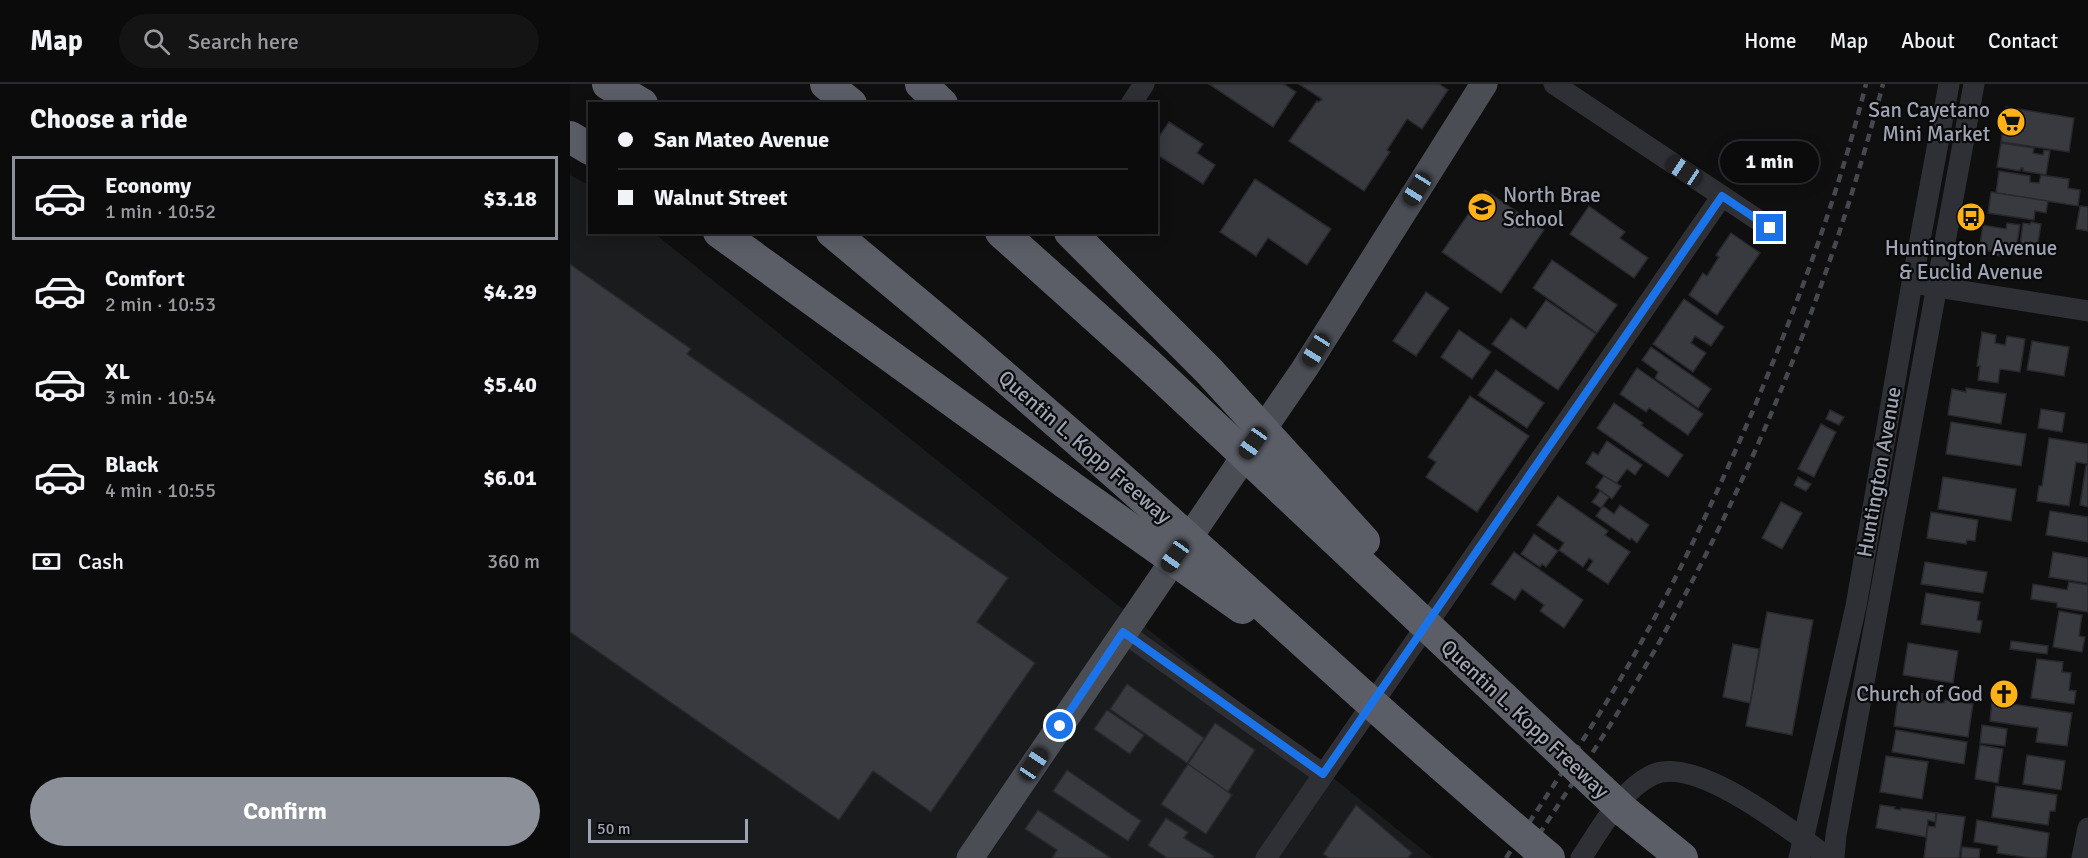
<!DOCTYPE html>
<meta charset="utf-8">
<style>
:root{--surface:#0b0b0c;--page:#141415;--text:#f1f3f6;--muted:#9a9b9d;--line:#2b2b2d;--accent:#8c9099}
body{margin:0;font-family:Signika,sans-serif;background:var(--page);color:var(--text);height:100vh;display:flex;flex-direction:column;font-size:22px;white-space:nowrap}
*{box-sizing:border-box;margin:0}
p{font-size:20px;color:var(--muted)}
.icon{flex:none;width:33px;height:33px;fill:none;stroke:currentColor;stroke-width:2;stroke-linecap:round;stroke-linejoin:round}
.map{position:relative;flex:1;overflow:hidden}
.panel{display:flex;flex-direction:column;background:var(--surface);width:570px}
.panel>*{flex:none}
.top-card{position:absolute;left:18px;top:18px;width:570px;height:132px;border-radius:0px;box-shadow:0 3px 15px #0003,0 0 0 2px var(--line);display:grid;align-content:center;height:132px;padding:0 30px;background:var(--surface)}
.scale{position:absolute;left:18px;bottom:15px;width:160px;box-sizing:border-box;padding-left:6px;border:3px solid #9ea4b3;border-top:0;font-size:16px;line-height:21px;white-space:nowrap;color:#9ea4b3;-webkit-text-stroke:4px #0a0a0b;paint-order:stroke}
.end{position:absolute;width:27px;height:27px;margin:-14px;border:8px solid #1a73e8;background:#fff;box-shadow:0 0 0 3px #fff}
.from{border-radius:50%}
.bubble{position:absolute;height:42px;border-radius:21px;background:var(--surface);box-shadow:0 3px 15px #0003,0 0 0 2px var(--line);font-size:20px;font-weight:700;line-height:42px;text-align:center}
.car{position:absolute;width:18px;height:36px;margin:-18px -9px;border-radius:8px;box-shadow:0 0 4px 2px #0007;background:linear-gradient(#222 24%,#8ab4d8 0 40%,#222 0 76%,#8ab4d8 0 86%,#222 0)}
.top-card b{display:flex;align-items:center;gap:21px;height:57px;font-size:22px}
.top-card b+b{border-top:2px solid var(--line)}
.top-card i{width:15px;height:15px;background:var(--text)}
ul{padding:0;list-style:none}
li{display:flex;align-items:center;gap:18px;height:84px;margin:0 12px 9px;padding:0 18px;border:3px solid transparent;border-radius:0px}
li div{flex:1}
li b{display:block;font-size:22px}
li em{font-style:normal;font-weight:700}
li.current{border-color:var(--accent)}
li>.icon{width:54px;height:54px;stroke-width:1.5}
h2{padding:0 30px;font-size:27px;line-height:72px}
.pay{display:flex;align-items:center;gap:15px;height:66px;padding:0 30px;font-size:22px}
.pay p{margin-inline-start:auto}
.primary-button{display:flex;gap:12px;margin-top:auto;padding:12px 30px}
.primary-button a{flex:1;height:69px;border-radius:36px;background:var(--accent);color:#fff;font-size:24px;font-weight:700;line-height:69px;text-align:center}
header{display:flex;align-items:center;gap:36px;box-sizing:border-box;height:84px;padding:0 30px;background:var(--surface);border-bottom:2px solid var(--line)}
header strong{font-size:28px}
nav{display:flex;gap:33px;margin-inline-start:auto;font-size:21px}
.search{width:420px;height:54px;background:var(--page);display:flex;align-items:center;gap:15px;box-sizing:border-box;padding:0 21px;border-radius:33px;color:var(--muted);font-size:22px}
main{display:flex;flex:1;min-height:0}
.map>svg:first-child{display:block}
.built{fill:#1a1b1d}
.building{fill:#393a40;stroke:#28282c;stroke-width:1.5}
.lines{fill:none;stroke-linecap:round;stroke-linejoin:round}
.minor{stroke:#2f3035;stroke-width:21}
.major{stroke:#4b4d55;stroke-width:27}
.highway{stroke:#5b5e67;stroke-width:32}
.rail{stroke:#46484f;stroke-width:4.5;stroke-dasharray:8 6;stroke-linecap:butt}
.highway-bridge{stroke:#5b5e67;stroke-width:32}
.route{stroke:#1a73e8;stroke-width:8}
.labels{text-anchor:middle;stroke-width:4.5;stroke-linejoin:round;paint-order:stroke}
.poi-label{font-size:21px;fill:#9ea4b3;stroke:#0a0a0b;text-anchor:end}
.street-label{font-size:21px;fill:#9ea4b3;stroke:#0a0a0b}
</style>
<header>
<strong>Map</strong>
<div class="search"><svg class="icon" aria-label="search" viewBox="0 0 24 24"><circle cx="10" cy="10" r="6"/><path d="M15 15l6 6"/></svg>Search here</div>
<nav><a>Home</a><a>Map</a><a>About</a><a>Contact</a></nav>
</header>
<main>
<section class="panel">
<h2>Choose a ride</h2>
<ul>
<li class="current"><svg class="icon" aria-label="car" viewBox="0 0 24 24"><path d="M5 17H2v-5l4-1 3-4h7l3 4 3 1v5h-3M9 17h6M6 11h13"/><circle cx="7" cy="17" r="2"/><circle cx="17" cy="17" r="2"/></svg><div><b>Economy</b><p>1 min · 10:52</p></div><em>$3.18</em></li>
<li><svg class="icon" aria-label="car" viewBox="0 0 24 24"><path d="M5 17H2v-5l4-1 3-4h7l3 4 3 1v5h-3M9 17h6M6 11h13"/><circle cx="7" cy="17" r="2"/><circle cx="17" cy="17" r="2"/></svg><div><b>Comfort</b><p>2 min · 10:53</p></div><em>$4.29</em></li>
<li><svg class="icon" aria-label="car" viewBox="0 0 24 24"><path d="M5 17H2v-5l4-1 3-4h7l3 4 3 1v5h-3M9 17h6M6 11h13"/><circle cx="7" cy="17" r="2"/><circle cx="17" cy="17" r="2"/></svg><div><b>XL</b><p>3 min · 10:54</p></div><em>$5.40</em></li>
<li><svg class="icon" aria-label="car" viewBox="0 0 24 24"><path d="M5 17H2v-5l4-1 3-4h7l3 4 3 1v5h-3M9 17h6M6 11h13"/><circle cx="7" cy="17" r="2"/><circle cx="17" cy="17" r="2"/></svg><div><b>Black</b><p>4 min · 10:55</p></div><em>$6.01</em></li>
</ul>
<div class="pay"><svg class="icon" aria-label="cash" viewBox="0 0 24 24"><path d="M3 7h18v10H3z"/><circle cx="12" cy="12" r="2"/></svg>Cash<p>360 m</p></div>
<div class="primary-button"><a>Confirm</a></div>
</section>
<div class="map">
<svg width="1518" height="774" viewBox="0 0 1518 774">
<rect width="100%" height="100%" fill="#0f0f10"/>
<polygon class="built" points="0,91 19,101 20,148 84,149 863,774 0,774"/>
<g class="building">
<polygon points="639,0 714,0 726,8 703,43"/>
<polygon points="729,0 869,0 878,6 852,45 837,35 817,66 820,68 794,107 719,57 747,17 749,18 752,15"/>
<polygon points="1436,23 1504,34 1499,68 1431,58"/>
<polygon points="599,38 633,60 627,69 645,81 633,100 586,70 586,57"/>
<polygon points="1431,59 1464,64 1463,69 1473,71 1474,66 1480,67 1476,91 1453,87 1453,84 1451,84 1450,87 1427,83"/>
<polygon points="1429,87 1460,92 1460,98 1469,99 1471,91 1499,95 1498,104 1510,106 1508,122 1426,109"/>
<polygon points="685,95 761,145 737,181 698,154 686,172 650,148"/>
<polygon points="915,106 974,146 931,209 872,168"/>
<polygon points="1421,108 1478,117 1476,129 1465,127 1464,136 1418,129"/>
<polygon points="1019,122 1055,148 1050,154 1078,174 1064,194 1000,150"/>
<polygon points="1510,122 1518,123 1518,147 1506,145"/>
<polygon points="1461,138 1471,140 1466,171 1449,168 1453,139 1460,140"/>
<polygon points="1437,139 1450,141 1445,171 1432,169 1432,172 1425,171 1425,168 1409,166 1413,141 1436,145"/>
<polygon points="1161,149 1190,169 1147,231 1119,211 1133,189 1137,192 1149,173 1146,171"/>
<polygon points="982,176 1047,221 1027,249 963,204"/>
<polygon points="0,180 121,265 117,270 438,494 407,538 465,579 361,728 303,687 269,736 0,548"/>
<polygon points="856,208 879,224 846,272 823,257"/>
<polygon points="1114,215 1154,243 1141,262 1125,252 1121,259 1136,269 1123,288 1083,260"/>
<polygon points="976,216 1026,250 988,306 922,260 941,234 956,245"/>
<polygon points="889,246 921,268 902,295 871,273"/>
<polygon points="1412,248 1426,251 1425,259 1435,261 1437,252 1455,255 1450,288 1430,285 1428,299 1408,296 1410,282 1407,282"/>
<polygon points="1462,257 1499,263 1494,292 1457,286"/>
<polygon points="1081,263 1141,305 1128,324 1085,294 1088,288 1072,276"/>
<polygon points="1067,284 1133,330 1118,351 1079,324 1076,328 1050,310"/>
<polygon points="926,286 974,319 957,344 908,311"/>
<polygon points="1396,304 1436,310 1431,340 1378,331 1382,305 1396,308"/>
<polygon points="900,312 959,352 907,428 856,393 866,378 858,373"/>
<polygon points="1044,319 1073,339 1071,341 1113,371 1098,393 1027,344"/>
<polygon points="1471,325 1495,329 1492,348 1468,344"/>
<polygon points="1260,326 1274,333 1269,341 1256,335"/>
<polygon points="1381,338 1456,350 1451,382 1376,370"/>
<polygon points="1251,340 1266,348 1244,393 1228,385"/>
<polygon points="1479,354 1518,360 1518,380 1506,378 1499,422 1467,417 1469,402 1472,402"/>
<polygon points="1037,357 1072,381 1065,391 1057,385 1046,400 1016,379 1023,368 1028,371"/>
<polygon points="1516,381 1518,381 1518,423 1510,421"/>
<polygon points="1034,392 1051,402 1042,415 1026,403"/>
<polygon points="1228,393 1241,400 1236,407 1224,401"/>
<polygon points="1373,393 1446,405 1441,437 1368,425"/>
<polygon points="1030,407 1039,413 1031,424 1022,418"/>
<polygon points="988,412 1038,447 1035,451 1060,468 1038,500 1017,486 1023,477 1019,474 1013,483 989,466 994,459 967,441"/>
<polygon points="1211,418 1232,429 1212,465 1192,454"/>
<polygon points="1050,421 1079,441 1067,459 1061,454 1060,456 1026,432 1033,422 1044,430"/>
<polygon points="1480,427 1518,433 1518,458 1476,451"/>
<polygon points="1361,428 1408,436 1405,457 1397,456 1396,460 1357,454"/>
<polygon points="964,450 988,467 976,483 972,480 970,483 951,470"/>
<polygon points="944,468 1013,516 994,544 970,527 974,521 952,505 945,516 921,500"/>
<polygon points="1483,468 1518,474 1518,499 1479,493"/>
<polygon points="1355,478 1417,488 1413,509 1351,500"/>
<polygon points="1499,498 1518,501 1518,528 1487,523 1487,519 1461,515 1463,500 1497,506"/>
<polygon points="1356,509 1410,518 1407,536 1412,537 1410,549 1351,540"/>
<polygon points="1489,527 1512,531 1509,552 1515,553 1512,568 1483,563"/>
<polygon points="1197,528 1243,536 1222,651 1176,642"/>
<polygon points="1441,557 1478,562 1477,570 1440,565"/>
<polygon points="1338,559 1388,567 1383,599 1333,591"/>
<polygon points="1163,560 1189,565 1180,619 1153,613"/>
<polygon points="1467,575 1493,578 1492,588 1501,589 1499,606 1506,607 1504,620 1461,614"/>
<polygon points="557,600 634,654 617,679 540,625"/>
<polygon points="1329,607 1353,610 1352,616 1374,619 1375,616 1403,620 1398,653 1324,642"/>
<polygon points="1422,617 1502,629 1497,662 1466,658 1468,644 1420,637"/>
<polygon points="537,626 574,651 560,670 524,645"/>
<polygon points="645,639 685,666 658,708 618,680"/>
<polygon points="1412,641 1437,645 1435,662 1410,659"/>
<polygon points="1326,646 1397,658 1394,680 1322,668"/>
<polygon points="1410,661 1433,665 1428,699 1405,695"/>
<polygon points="1457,671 1495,677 1491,706 1453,700"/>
<polygon points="1316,672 1358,678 1352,715 1310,708"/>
<polygon points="618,680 662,711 636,750 591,720"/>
<polygon points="497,686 571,737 558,757 483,707"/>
<polygon points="1426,702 1487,711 1485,727 1480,727 1478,741 1422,733"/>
<polygon points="786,721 842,769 838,774 759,774 753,770"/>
<polygon points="1310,721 1325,723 1324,725 1330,726 1331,724 1366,729 1365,738 1358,736 1356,753 1306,744"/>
<polygon points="468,726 541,774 482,774 487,766 455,745"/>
<polygon points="1367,729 1395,733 1389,774 1354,774 1358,742 1365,743"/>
<polygon points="596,734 618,748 614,754 644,772 643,774 597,774 578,761"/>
<polygon points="1407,736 1479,749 1476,774 1460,774 1427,769 1428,762 1404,758"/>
<polygon points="1392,763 1410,765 1409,774 1391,774"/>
</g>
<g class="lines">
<g class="minor">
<polyline points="984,0 1200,144"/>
<polyline points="561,20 574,0"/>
<polyline points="1354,201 1518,227"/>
<polyline points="553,548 753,690"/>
<polyline points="696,774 1152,112"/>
<path d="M1011,774C1030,746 1050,707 1082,691C1126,670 1223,748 1259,774"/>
<polyline points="1229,774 1286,522 1342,199 1379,0"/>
<polyline points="1264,774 1266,751 1404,0"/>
<polyline points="1512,774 1518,744"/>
</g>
<polyline class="major" points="400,774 735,284 914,0"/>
<g class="highway">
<polyline points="38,0 72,20"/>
<polyline points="256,0 281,20"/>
<polyline points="351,0 372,20"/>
<polyline points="0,53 20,65"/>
<polyline points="149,148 497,400"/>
<polyline points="262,148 400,263 514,362"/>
<polyline points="431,148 577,279"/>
<polyline points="500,148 602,250"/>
<polyline points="1054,727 1112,774"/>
</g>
<g class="rail">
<path d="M936,774C975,714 1015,655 1051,594C1099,512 1140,425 1178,338C1225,228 1267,116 1296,0"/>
<path d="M954,774C990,717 1029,661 1064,602C1175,414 1258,211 1313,0"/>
</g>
<g class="highway-bridge">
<polyline points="602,250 639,287 794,457"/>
<polyline points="577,279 1054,727"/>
<path d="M514,362C670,498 821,641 979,774"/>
<polyline points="497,400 672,524"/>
</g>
</g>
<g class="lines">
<polyline class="route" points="490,642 553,548 753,690 1152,112 1200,144"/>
</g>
<defs>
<g id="supermarket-disc" transform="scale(1.5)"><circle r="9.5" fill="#ffb218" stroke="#0a0a0b"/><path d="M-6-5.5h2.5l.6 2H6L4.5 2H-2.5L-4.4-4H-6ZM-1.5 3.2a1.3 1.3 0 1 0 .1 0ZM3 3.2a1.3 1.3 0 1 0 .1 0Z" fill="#111"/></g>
<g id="school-disc" transform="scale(1.5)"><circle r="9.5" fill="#ffb218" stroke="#0a0a0b"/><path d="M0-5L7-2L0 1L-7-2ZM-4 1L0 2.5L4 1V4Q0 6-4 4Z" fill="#111"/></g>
<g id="bus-disc" transform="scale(1.5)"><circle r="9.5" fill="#ffb218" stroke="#0a0a0b"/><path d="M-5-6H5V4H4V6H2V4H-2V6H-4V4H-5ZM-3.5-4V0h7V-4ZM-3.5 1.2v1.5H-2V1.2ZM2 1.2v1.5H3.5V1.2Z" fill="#111"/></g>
<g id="church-disc" transform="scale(1.5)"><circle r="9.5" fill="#ffb218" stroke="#0a0a0b"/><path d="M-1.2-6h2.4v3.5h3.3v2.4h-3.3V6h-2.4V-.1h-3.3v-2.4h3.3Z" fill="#111"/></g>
</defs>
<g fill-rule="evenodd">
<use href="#supermarket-disc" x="1441" y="38"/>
<use href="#school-disc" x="912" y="123"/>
<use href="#bus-disc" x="1401" y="133"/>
<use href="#church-disc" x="1434" y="610"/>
</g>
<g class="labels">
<g class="poi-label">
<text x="1420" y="33">San Cayetano<tspan x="1420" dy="24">Mini Market</tspan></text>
<text x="933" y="118" text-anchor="start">North Brae<tspan x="933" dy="24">School</tspan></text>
<text x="1401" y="171" text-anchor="middle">Huntington Avenue<tspan x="1401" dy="24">&amp; Euclid Avenue</tspan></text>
<text x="1413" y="617">Church of God</text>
</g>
<g class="street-label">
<text transform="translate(515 363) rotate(41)" y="7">Quentin L. Kopp Freeway</text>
<text transform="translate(1309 388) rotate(-80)" y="7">Huntington Avenue</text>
<text transform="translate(955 635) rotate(43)" y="7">Quentin L. Kopp Freeway</text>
</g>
</g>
</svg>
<div class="scale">50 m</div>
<i class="end from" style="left:490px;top:642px"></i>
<i class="end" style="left:1200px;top:144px"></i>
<div class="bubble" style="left:1150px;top:57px;width:99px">1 min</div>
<i class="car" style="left:1114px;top:87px;rotate:304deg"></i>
<i class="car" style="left:847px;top:105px;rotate:212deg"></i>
<i class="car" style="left:746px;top:266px;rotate:212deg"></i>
<i class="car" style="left:683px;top:359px;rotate:215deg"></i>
<i class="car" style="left:605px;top:472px;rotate:215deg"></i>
<i class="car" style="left:464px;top:680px;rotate:34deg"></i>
<div class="top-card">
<b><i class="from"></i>San Mateo Avenue</b>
<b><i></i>Walnut Street</b>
</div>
</div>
</main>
